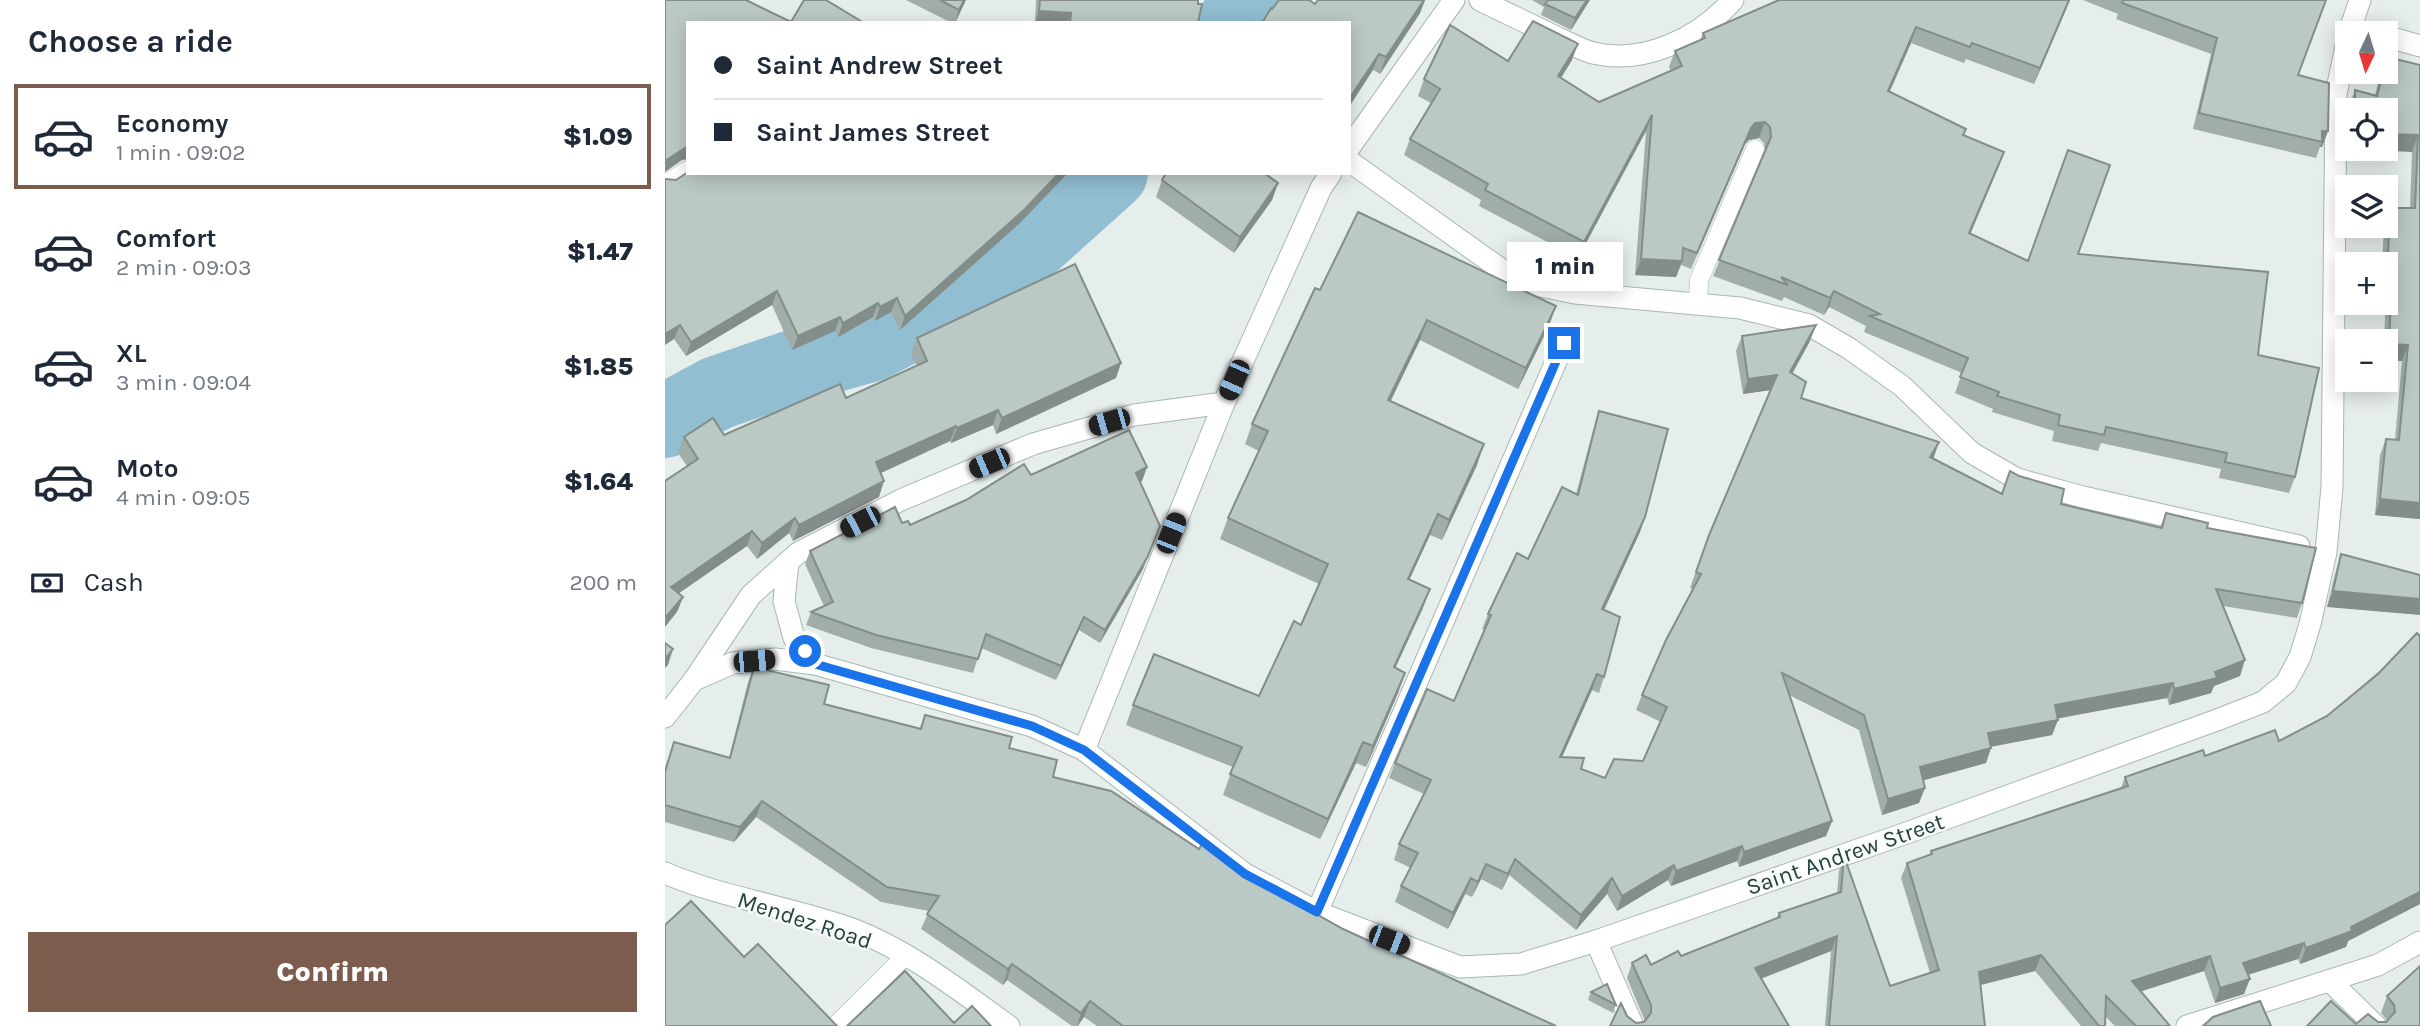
<!DOCTYPE html>
<meta charset="utf-8">
<style>
:root{--surface:#fff;--page:#f2f2f3;--text:#1f2937;--muted:#747a83;--line:#e0e1e3;--accent:#7c5c4c}
body{margin:0;font-family:Karla,sans-serif;background:var(--page);color:var(--text);height:100vh;display:flex;flex-direction:column;font-size:26px;white-space:nowrap}
*{box-sizing:border-box;margin:0}
p{font-size:23px;color:var(--muted)}
.icon{flex:none;width:38px;height:38px;fill:none;stroke:currentColor;stroke-width:2;stroke-linecap:round;stroke-linejoin:round}
.map{position:relative;flex:1;overflow:hidden}
.details{display:flex;flex-direction:column;background:var(--surface);width:665px}
.details>*{flex:none}
.banner{position:absolute;left:21px;top:21px;width:665px;height:154px;border-radius:0px;box-shadow:0 4px 18px #0003;display:grid;align-content:center;height:154px;padding:0 28px;background:var(--surface)}
.needle{width:46px;rotate:184deg}
.controls{position:absolute;left:1670px;top:21px;display:grid;gap:14px}
.controls a{display:grid;place-items:center;width:63px;height:63px;border-radius:0px;background:var(--surface);box-shadow:0 4px 18px #0003;font-size:35px}
.end{position:absolute;width:32px;height:32px;margin:-16px;border:9px solid #1a73e8;background:#fff;box-shadow:0 0 0 4px #fff}
.from{border-radius:50%}
.bubble{position:absolute;height:49px;border-radius:0px;background:var(--surface);box-shadow:0 4px 18px #0003;font-size:23px;font-weight:800;line-height:49px;text-align:center}
.car{position:absolute;width:21px;height:42px;margin:-21px -10px;border-radius:9px;box-shadow:0 0 5px 2px #0007;background:linear-gradient(#222 24%,#8ab4d8 0 40%,#222 0 76%,#8ab4d8 0 86%,#222 0)}
.banner b{display:flex;align-items:center;gap:24px;height:66px;font-size:26px}
.banner b+b{border-top:2px solid var(--line)}
.banner i{width:18px;height:18px;background:var(--text)}
ul{padding:0;list-style:none}
li{display:flex;align-items:center;gap:21px;height:105px;margin:0 14px 10px;padding:0 14px;border:4px solid transparent;border-radius:0px}
li div{flex:1}
li b{display:block;font-size:26px}
li em{font-style:normal;font-weight:800}
li.active{border-color:var(--accent)}
li>.icon{width:63px;height:63px;stroke-width:1.5}
h2{padding:0 28px;font-size:32px;line-height:84px}
.pay{display:flex;align-items:center;gap:18px;height:77px;padding:0 28px;font-size:26px}
.pay p{margin-inline-start:auto}
.action{display:flex;gap:14px;margin-top:auto;padding:14px 28px}
.action a{flex:1;height:80px;border-radius:0px;background:var(--accent);color:#fff;font-size:28px;font-weight:800;line-height:80px;text-align:center}
main{display:flex;flex:1;min-height:0}
.map>svg:first-child{display:block}
.lines{fill:none;stroke-linecap:round;stroke-linejoin:round}
.river{stroke:#91bed1;stroke-width:74}
.lane-casing{stroke:#a8b6b4;stroke-width:19}
.street-casing{stroke:#a8b6b4;stroke-width:23}
.secondary-casing{stroke:#a2b7b3;stroke-width:23}
.lane{stroke:#fff;stroke-width:18}
.street{stroke:#fff;stroke-width:21}
.secondary{stroke:#fff;stroke-width:21}
.wall{fill:#a1ada9}
.shaded-wall{fill:#838d8a}
.building{fill:#bbc9c5;stroke:#838d8a;stroke-width:2}
.route{stroke:#1a73e8;stroke-width:9}
.labels{text-anchor:middle;stroke-width:5;stroke-linejoin:round;paint-order:stroke}
.street-label{font-size:23px;fill:#25403d;stroke:#f7fbf9}
</style>
<main>
<section class="details">
<h2>Choose a ride</h2>
<ul>
<li class="active"><svg class="icon" aria-label="car" viewBox="0 0 24 24"><path d="M5 17H2v-5l4-1 3-4h7l3 4 3 1v5h-3M9 17h6M6 11h13"/><circle cx="7" cy="17" r="2"/><circle cx="17" cy="17" r="2"/></svg><div><b>Economy</b><p>1 min · 09:02</p></div><em>$1.09</em></li>
<li><svg class="icon" aria-label="car" viewBox="0 0 24 24"><path d="M5 17H2v-5l4-1 3-4h7l3 4 3 1v5h-3M9 17h6M6 11h13"/><circle cx="7" cy="17" r="2"/><circle cx="17" cy="17" r="2"/></svg><div><b>Comfort</b><p>2 min · 09:03</p></div><em>$1.47</em></li>
<li><svg class="icon" aria-label="car" viewBox="0 0 24 24"><path d="M5 17H2v-5l4-1 3-4h7l3 4 3 1v5h-3M9 17h6M6 11h13"/><circle cx="7" cy="17" r="2"/><circle cx="17" cy="17" r="2"/></svg><div><b>XL</b><p>3 min · 09:04</p></div><em>$1.85</em></li>
<li><svg class="icon" aria-label="car" viewBox="0 0 24 24"><path d="M5 17H2v-5l4-1 3-4h7l3 4 3 1v5h-3M9 17h6M6 11h13"/><circle cx="7" cy="17" r="2"/><circle cx="17" cy="17" r="2"/></svg><div><b>Moto</b><p>4 min · 09:05</p></div><em>$1.64</em></li>
</ul>
<div class="pay"><svg class="icon" aria-label="cash" viewBox="0 0 24 24"><path d="M3 7h18v10H3z"/><circle cx="12" cy="12" r="2"/></svg>Cash<p>200 m</p></div>
<div class="action"><a>Confirm</a></div>
</section>
<div class="map">
<svg width="1755" height="1026" viewBox="0 0 1755 1026">
<rect width="100%" height="100%" fill="#e6eeec"/>
<g class="lines">
<g class="river">
<polyline points="569,23 583,0"/>
<polyline points="0,421 52,393 137,364 205,345 320,286 446,173"/>
</g>
<g class="lane-casing">
<g id="lane">
<polyline points="0,184 23,170"/>
<polyline points="1033,304 1034,280 1090,149"/>
<polyline points="170,1026 241,955"/>
</g>
</g>
<g class="street-casing">
<g id="street">
<path d="M815,0C841,13 867,25 893,38C904,43 916,50 928,53C980,65 1034,38 1068,0"/>
<polyline points="1684,33 1695,0"/>
<polyline points="1720,36 1755,46"/>
<polyline points="684,148 789,0"/>
<polyline points="684,161 844,275 876,286 910,293 1075,308 1144,325 1185,349 1237,386 1307,453 1352,479 1418,497 1634,546"/>
<polyline points="123,562 119,601 129,638 150,664"/>
<polyline points="29,680 68,663 110,659 150,664 367,726 419,750 580,874 652,912 795,967 856,964 931,941 1233,836 1552,720 1598,702 1621,683 1635,657 1645,624 1661,552 1667,487 1671,94 1682,42"/>
<polyline points="0,717 29,680 86,595 133,553 236,500 368,444 469,415 559,403"/>
<polyline points="419,750 559,403 656,188 666,173"/>
<polyline points="652,912 899,343"/>
<polyline points="931,941 968,1026"/>
<polyline points="1665,981 1711,1026"/>
<polyline points="1522,1026 1713,965 1755,942"/>
</g>
</g>
<g class="secondary-casing">
<path id="secondary" d="M0,873C61,899 128,907 190,930C246,952 295,991 344,1026"/>
</g>
<use href="#lane" class="lane"/>
<use href="#street" class="street"/>
<use href="#secondary" class="secondary"/>
</g>
<g class="wall">
<polygon points="241,0 301,0 290,23 287,23"/>
<polygon points="371,0 533,0 533,23 370,23"/>
<polygon points="760,0 755,13 715,74 607,9 650,4"/>
<polygon points="867,0 925,0 906,30 876,15 879,7"/>
<polygon points="1114,0 1405,0 1369,84 1301,59 1299,63 1246,43 1224,92 1298,136 1339,152 1305,234 1363,261 1413,254 1593,355 1630,477 1624,493 1554,478 1556,469 1436,443 1433,451 1387,441 1389,431 1327,412 1328,409 1290,393 1297,373 1199,332 1201,326 1164,307 1159,315 1119,297 1117,301 1048,276 1100,152 1099,143 1094,138 1084,140 1080,144 1026,269 1016,265 1011,277 970,275 981,131 913,258 814,206 816,200 739,155 745,139 766,103 753,96 759,79 843,61 907,60 896,78 934,102 1006,71 1004,67 1010,51 1035,40 1038,33"/>
<polygon points="1418,0 1661,0 1633,75 1663,131 1657,147 1655,147 1651,158 1528,129 1546,54 1451,19 1453,14"/>
<polygon points="1755,65 1755,519 1710,515 1715,455 1721,439 1730,440 1737,361 1720,360 1720,341 1719,341 1721,294 1720,264 1717,264 1719,226 1720,226 1720,219 1725,208 1745,208 1747,152 1720,110 1684,110 1684,106 1690,90 1710,95 1716,72"/>
<polygon points="0,179 355,223 235,330 226,312 210,321 208,317 173,337 170,331 127,350 107,305 21,356 9,339"/>
<polygon points="497,180 613,183 607,200 569,253 491,197"/>
<polygon points="655,290 884,326 853,389 755,340 725,401 812,465 777,540 765,535 744,580 765,589 757,610 730,668 733,693 701,767 691,763 655,839 558,795 568,767 461,725 468,705 594,696 636,625 654,584 555,539 563,518 594,451 580,444 587,424"/>
<polygon points="1077,336 1145,341 1127,373 1136,398 1268,458 1337,494 1345,471 1396,504 1495,527 1501,513 1542,528 1637,603 1632,618 1558,606 1575,676 1549,686 1546,693 1504,705 1502,698 1393,718 1387,735 1326,747 1321,763 1258,780 1254,803 1217,815 1194,730 1124,695 1167,821 1161,836 1074,867 1072,861 1006,886 1003,880 952,911 942,894 911,930 844,875 837,890 816,879 807,897 800,894 783,929 730,902 736,886 746,868 729,860 734,844 759,794 724,778 730,763 789,701 820,630 817,629 823,614 911,494 929,427 934,411 980,517 975,532 939,610 939,677 934,693 927,690 896,758 916,769 940,778 978,761 996,722 971,710 977,695 1028,589 1025,588 1044,535 1105,390 1078,394 1071,351"/>
<polygon points="252,338 456,363 451,378 331,434 328,425 286,443 285,441 216,473 214,497 128,541 124,533 92,559 82,546 13,593 18,597 12,612 22,466 13,453 19,437 59,435 181,398 252,366 246,354"/>
<polygon points="482,467 477,481 475,482 478,569 435,643 414,630 391,680 316,648 308,673 206,648 141,625 146,612 159,606 140,564 145,551 237,523 245,525 366,475"/>
<polygon points="1676,554 1755,575 1662,607 1671,570"/>
<polygon points="1755,636 1755,904 1683,941 1681,947 1635,964 1633,959 1583,975 1579,994 1550,1003 1539,971 1476,991 1505,1026 1450,1026 1440,1016 1440,1026 1416,1026 1370,971 1315,985 1320,1026 1160,1026 1166,951 1097,978 1124,1026 945,1026 962,1016 971,1023 980,1021 962,978 967,963 986,965 1016,956 1111,919 1114,913 1172,893 1174,871 1179,856 1225,986 1265,973 1236,878 1242,863 1264,855 1266,851 1456,788 1460,777 1540,756 1614,741 1662,716"/>
<polygon points="89,667 159,704 255,728 260,715 344,748 388,777 534,849 678,929 891,1026 432,1026 419,1017 413,1026 407,1026 342,980 338,985 256,929 264,911 216,902 91,817 69,842 0,822 0,768 9,742 64,758 83,682"/>
<polygon points="926,992 951,1005 948,1013 923,1000"/>
<polygon points="1722,996 1755,1026 1691,1024 1721,1022 1722,1020 1716,1013"/>
</g>
<g class="shaded-wall">
<polygon points="299,0 301,0 290,23 294,10"/>
<polygon points="757,0 760,0 755,13 715,74 721,57"/>
<polygon points="922,0 925,0 906,30 910,18"/>
<polygon points="1404,0 1405,0 1369,84 1375,68"/>
<polygon points="374,11 406,13 402,23 370,23"/>
<polygon points="1251,27 1246,43 1218,107 1223,91"/>
<polygon points="913,44 907,60 887,92 893,76"/>
<polygon points="714,54 708,70 684,107 684,99"/>
<polygon points="987,115 981,131 913,258 919,242"/>
<polygon points="1100,122 1094,138 1084,140 1080,144 1026,269 1086,128 1090,123"/>
<polygon points="1657,131 1663,131 1657,147 1655,147 1657,142"/>
<polygon points="1720,134 1753,135 1747,152 1691,149 1720,149"/>
<polygon points="23,146 23,159 17,160 0,172 0,161"/>
<polygon points="1339,152 1333,168 1299,249 1304,233"/>
<polygon points="394,173 403,173 355,223 235,330 240,316"/>
<polygon points="613,183 607,200 569,253 575,237"/>
<polygon points="976,259 1017,261 1011,277 970,275"/>
<polygon points="1722,277 1727,278 1720,294 1720,283"/>
<polygon points="112,291 107,305 21,356 26,342"/>
<polygon points="1169,291 1164,307 1159,315 1165,298"/>
<polygon points="232,298 226,312 210,321 215,307"/>
<polygon points="213,303 208,317 173,337 178,323"/>
<polygon points="891,306 884,326 853,389 861,368"/>
<polygon points="175,317 170,331 127,350 133,336"/>
<polygon points="762,320 755,340 716,421 723,400"/>
<polygon points="15,325 9,339 0,345 0,334"/>
<polygon points="1151,325 1145,341 1120,387 1125,372"/>
<polygon points="1724,344 1743,345 1737,361 1720,360 1720,353"/>
<polygon points="456,363 451,378 331,434 337,418"/>
<polygon points="1112,375 1106,390 1078,394 1083,379"/>
<polygon points="333,410 328,425 286,443 292,428"/>
<polygon points="291,426 285,441 205,478 211,462"/>
<polygon points="1274,442 1269,457 1260,472 1265,457"/>
<polygon points="819,444 812,465 777,540 784,520"/>
<polygon points="482,467 477,481 466,486 471,473"/>
<polygon points="219,481 214,497 128,541 134,525"/>
<polygon points="1715,499 1755,503 1755,519 1710,515"/>
<polygon points="773,514 765,535 735,600 743,579"/>
<polygon points="980,517 975,532 932,625 937,609"/>
<polygon points="130,518 124,533 92,559 97,543"/>
<polygon points="495,526 478,569 435,643 440,630"/>
<polygon points="87,531 82,546 0,603 6,587"/>
<polygon points="765,589 757,610 721,688 729,667"/>
<polygon points="1668,591 1755,599 1755,615 1662,607"/>
<polygon points="18,597 12,612 0,627 0,618"/>
<polygon points="419,617 414,630 391,680 396,666"/>
<polygon points="8,649 3,665 0,668 0,659"/>
<polygon points="1580,660 1575,676 1549,686 1546,693 1504,705 1509,689"/>
<polygon points="740,673 733,693 701,767 708,746"/>
<polygon points="932,674 927,690 890,773 895,757"/>
<polygon points="1508,683 1502,698 1385,720 1390,705"/>
<polygon points="1393,720 1387,735 1318,748 1323,733"/>
<polygon points="698,742 691,763 655,839 663,819"/>
<polygon points="1326,748 1321,763 1249,783 1255,767"/>
<polygon points="1260,788 1254,803 1217,815 1223,799"/>
<polygon points="97,801 91,817 69,842 75,827"/>
<polygon points="1167,821 1161,836 1074,867 1079,852"/>
<polygon points="1077,846 1072,861 1006,886 1011,871"/>
<polygon points="850,859 844,875 837,890 843,874"/>
<polygon points="821,864 816,879 807,897 813,882"/>
<polygon points="1009,865 1003,880 952,911 957,896"/>
<polygon points="806,878 800,894 783,929 788,913"/>
<polygon points="947,878 942,894 911,930 916,915"/>
<polygon points="1755,892 1755,904 1683,941 1681,947 1635,964 1641,948 1686,927"/>
<polygon points="1172,936 1166,951 1085,983 1090,968"/>
<polygon points="1639,943 1633,959 1572,978 1578,963"/>
<polygon points="1376,955 1370,971 1308,987 1314,972"/>
<polygon points="1545,956 1539,971 1462,996 1467,981"/>
<polygon points="347,964 342,980 338,985 343,969"/>
<polygon points="1585,979 1579,994 1550,1003 1555,988"/>
<polygon points="425,1001 419,1017 412,1026 416,1013"/>
</g>
<g class="building">
<polygon points="0,0 81,0 126,22 139,0 161,0 199,23 23,23 23,146 0,161"/>
<polygon points="275,0 299,0 294,10"/>
<polygon points="375,0 533,0 533,4 537,4 533,23 405,23 406,13 374,11"/>
<polygon points="614,0 644,0 650,4 653,0 759,0 721,57 714,54 684,99 684,23 597,23 606,8 607,9"/>
<polygon points="883,0 922,0 910,18 880,4"/>
<polygon points="1114,0 1404,0 1375,68 1307,43 1305,47 1251,27 1223,91 1301,129 1298,135 1339,152 1304,233 1363,261 1403,150 1445,165 1413,254 1603,272 1593,355 1654,368 1630,477 1560,462 1562,453 1441,427 1439,435 1393,425 1395,415 1332,396 1334,392 1295,377 1303,358 1205,316 1215,314 1169,291 1165,298 1116,277 1123,285 1054,260 1106,137 1105,127 1100,122 1090,123 1086,128 1032,253 1018,248 1017,261 976,259 987,115 919,242 820,190 823,184 745,139 775,89 759,79 785,25 843,61 868,21 910,42 913,44 893,76 934,102 1017,66 1010,51 1040,38 1038,33"/>
<polygon points="1458,0 1661,0 1633,75 1664,83 1663,131 1657,131 1657,142 1534,113 1552,38 1457,3"/>
<polygon points="1722,57 1755,65 1755,503 1715,499 1721,439 1734,440 1743,345 1724,344 1727,278 1722,277 1725,208 1750,208 1753,135 1720,134 1720,110 1690,110 1690,90 1712,96 1718,72 1720,72 1720,63"/>
<polygon points="23,172 23,173 394,173 360,209 240,316 232,298 215,307 213,303 178,323 175,317 133,336 112,291 26,342 15,325 0,334 0,179 11,180"/>
<polygon points="501,173 599,173 613,183 575,237 497,180"/>
<polygon points="693,212 891,306 861,368 762,320 723,400 819,444 784,520 773,514 743,579 765,589 729,667 740,673 708,746 698,742 663,819 565,774 577,747 468,705 489,654 594,696 629,621 636,625 663,564 563,518 603,431 587,424 650,288 655,290"/>
<polygon points="410,264 456,363 337,418 333,410 292,428 291,426 211,462 219,481 134,525 130,518 97,543 87,531 6,587 18,597 0,618 0,481 33,459 19,437 48,418 59,435 175,384 181,398 262,361 252,338"/>
<polygon points="1151,325 1125,372 1141,382 1136,398 1274,442 1265,457 1337,494 1345,471 1354,476 1399,489 1396,504 1497,528 1501,513 1543,523 1542,528 1651,548 1637,603 1551,589 1580,660 1550,672 1552,678 1509,689 1508,683 1390,705 1393,720 1323,733 1326,748 1255,767 1260,788 1223,799 1199,715 1117,673 1167,821 1079,852 1077,846 1011,871 1009,865 957,896 947,878 916,915 850,859 843,874 821,864 813,882 806,878 788,913 736,886 753,853 734,844 766,780 730,763 762,689 789,701 826,615 823,614 852,553 863,559 897,487 913,495 934,411 1003,429 980,517 937,609 955,617 939,677 932,674 895,757 919,758 916,769 940,778 949,759 978,761 1002,707 977,695 1001,640 1036,574 1031,572 1044,535 1112,375 1083,379 1077,336"/>
<polygon points="464,430 482,467 471,473 495,526 483,556 440,630 419,617 396,666 321,634 313,659 211,635 146,612 168,602 145,551 230,507 237,523 243,521 245,525 301,500 359,464 366,475"/>
<polygon points="1676,554 1755,575 1755,599 1668,591"/>
<polygon points="1752,633 1755,636 1755,892 1686,927 1687,931 1641,948 1639,943 1578,963 1585,979 1555,988 1545,956 1467,981 1505,1026 1471,1026 1441,996 1440,1026 1434,1026 1376,955 1314,972 1320,1026 1164,1026 1172,936 1090,968 1124,1026 945,1026 956,1003 962,1016 971,1023 979,1022 986,1013 986,1005 967,963 981,955 986,965 1013,951 1016,956 1115,917 1114,913 1176,892 1179,856 1225,986 1274,970 1242,863 1267,854 1266,851 1463,786 1460,777 1538,750 1540,756 1610,730 1614,741 1662,716 1713,674"/>
<polygon points="0,643 8,649 0,659"/>
<polygon points="89,667 164,685 159,704 256,729 260,715 347,737 344,748 392,760 388,777 446,791 534,849 537,844 625,899 678,929 891,1026 458,1026 425,1001 416,1013 347,964 343,969 262,914 274,896 222,887 97,801 75,827 0,805 0,772 9,742 65,758"/>
<polygon points="26,901 79,957 93,944 172,1026 0,1026 0,925"/>
<polygon points="1755,966 1755,1026 1642,1026 1666,1001 1691,1024 1703,1014 1713,1022 1721,1022 1730,1012 1729,1005 1722,996"/>
<polygon points="240,971 289,1023 307,1006 326,1026 182,1026"/>
<polygon points="942,984 951,1005 926,992"/>
<polygon points="1595,1001 1606,1026 1538,1026 1548,1017"/>
</g>
<g class="lines">
<polyline class="route" points="140,651 150,664 367,726 419,750 580,874 652,912 899,343"/>
</g>
<g class="labels">
<g class="street-label">
<text transform="translate(1180 854) rotate(-19)" y="8">Saint Andrew Street</text>
<text transform="translate(140 920) rotate(18)" y="8">Mendez Road</text>
</g>
</g>
</svg>
<div class="controls">
<a><svg class="needle" viewBox="-14 -14 28 28"><path d="M0-13l5 13h-10z" fill="#e53935"/><path d="M0 13l5-13h-10z" fill="#747a83"/></svg></a>
<a><svg class="icon" aria-label="locate" viewBox="0 0 24 24"><circle cx="12" cy="12" r="6"/><path d="M12 2v4M12 18v4M2 12h4M18 12h4"/></svg></a>
<a><svg class="icon" aria-label="layers" viewBox="0 0 24 24"><path d="M12 4l9 5-9 5-9-5zM3 14l9 5 9-5"/></svg></a>
<a>+</a>
<a>−</a>
</div>
<i class="end from" style="left:140px;top:651px"></i>
<i class="end" style="left:899px;top:343px"></i>
<div class="bubble" style="left:842px;top:242px;width:116px">1 min</div>
<i class="car" style="left:569px;top:380px;rotate:204deg"></i>
<i class="car" style="left:444px;top:422px;rotate:254deg"></i>
<i class="car" style="left:324px;top:463px;rotate:247deg"></i>
<i class="car" style="left:195px;top:522px;rotate:243deg"></i>
<i class="car" style="left:506px;top:533px;rotate:22deg"></i>
<i class="car" style="left:89px;top:661px;rotate:85deg"></i>
<i class="car" style="left:724px;top:940px;rotate:111deg"></i>
<div class="banner">
<b><i class="from"></i>Saint Andrew Street</b>
<b><i></i>Saint James Street</b>
</div>
</div>
</main>
